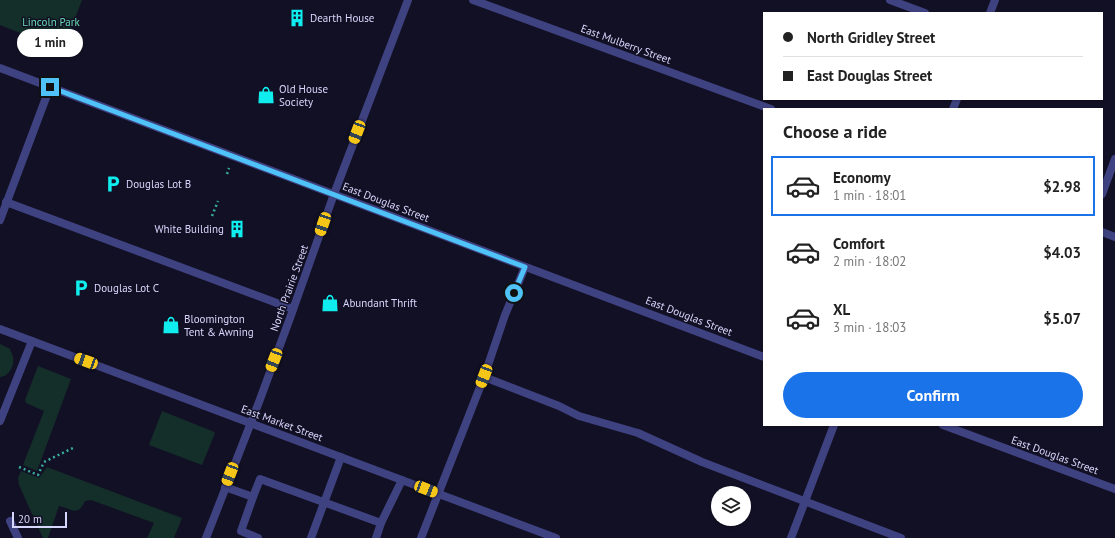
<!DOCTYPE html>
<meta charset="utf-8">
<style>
:root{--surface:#fff;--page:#f2f2f2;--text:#222;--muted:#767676;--line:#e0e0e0;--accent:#1a73e8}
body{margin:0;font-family:"PT Sans",sans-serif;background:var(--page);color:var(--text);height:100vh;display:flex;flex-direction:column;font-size:15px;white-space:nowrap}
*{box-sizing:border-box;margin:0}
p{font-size:13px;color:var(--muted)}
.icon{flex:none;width:22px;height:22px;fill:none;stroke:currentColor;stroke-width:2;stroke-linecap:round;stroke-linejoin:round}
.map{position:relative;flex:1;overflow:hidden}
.side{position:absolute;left:763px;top:108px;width:340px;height:318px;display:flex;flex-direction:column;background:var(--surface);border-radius:0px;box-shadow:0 1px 3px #0004}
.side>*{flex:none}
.top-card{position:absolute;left:763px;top:12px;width:340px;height:88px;border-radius:0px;box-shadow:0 1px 3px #0004;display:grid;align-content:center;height:88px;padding:0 20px;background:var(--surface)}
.controls{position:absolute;left:711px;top:486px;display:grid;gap:8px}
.controls a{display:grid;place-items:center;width:40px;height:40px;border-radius:50%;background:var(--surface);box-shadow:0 1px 3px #0004;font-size:20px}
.scale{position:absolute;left:12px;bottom:10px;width:55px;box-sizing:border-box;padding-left:4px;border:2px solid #d7d6fc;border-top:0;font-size:11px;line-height:14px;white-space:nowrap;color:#d7d6fc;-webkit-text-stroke:3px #121024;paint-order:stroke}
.end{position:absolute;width:18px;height:18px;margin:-9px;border:5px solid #4fc3f7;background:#111;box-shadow:0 0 0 2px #111}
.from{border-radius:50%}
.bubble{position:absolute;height:28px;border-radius:14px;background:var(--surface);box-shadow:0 1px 3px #0004;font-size:13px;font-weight:700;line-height:28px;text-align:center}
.car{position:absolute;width:12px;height:24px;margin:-12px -6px;border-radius:5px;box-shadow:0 0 3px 1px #0007;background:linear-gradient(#f5c518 24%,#345 0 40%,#f5c518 0 76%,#345 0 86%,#f5c518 0)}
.top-card b{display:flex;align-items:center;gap:14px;height:38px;font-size:15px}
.top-card b+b{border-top:1px solid var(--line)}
.top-card i{width:10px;height:10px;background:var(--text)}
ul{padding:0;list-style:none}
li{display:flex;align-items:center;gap:12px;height:60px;margin:0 8px 6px;padding:0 12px;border:2px solid transparent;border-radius:0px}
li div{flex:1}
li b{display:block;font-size:15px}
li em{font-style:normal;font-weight:700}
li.active{border-color:var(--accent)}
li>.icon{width:36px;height:36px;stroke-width:1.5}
h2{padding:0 20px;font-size:18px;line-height:48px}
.primary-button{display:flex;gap:8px;margin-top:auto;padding:8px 20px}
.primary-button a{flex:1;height:46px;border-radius:24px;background:var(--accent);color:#fff;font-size:16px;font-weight:700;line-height:46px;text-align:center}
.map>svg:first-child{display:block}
.green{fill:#142e2a}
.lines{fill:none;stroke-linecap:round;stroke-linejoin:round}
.path{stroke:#38af9d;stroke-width:2.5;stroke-dasharray:2 3;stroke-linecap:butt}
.service{stroke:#3f4280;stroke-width:8}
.minor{stroke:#3f4280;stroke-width:8}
.route{stroke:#4fc3f7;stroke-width:5}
.labels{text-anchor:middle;stroke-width:3;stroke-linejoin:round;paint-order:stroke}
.poi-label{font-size:11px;fill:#d7d6fc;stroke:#121024;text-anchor:start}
.park-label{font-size:11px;fill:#67d8b1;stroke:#121024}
.street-label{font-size:11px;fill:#d7d6fc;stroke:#121024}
</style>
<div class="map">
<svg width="1115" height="538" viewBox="0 0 1115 538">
<rect width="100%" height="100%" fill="#121024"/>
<g class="green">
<polygon points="0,0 82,0 63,50 0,25"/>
<path d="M0,344L10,349C11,352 13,355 13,358C15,366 8,377 0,377Z"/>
<polygon points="38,366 71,379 37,471 23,465 44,411 26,403 25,400"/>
<polygon points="162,411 212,431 215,433 202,465 149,445"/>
<path d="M47,467L182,518L174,538H147L154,523L91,500L85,501C78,517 72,509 59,506L48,538H43L19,485L18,478L21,471L39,478Z"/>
</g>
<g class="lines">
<g class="path">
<polyline points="227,174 229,168"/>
<polyline points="212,216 218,201"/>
<polyline points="19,467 38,475 44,462 75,447"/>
</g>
<g class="service">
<polyline points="890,0 925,13"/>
<polyline points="1102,194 1115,159"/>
<polyline points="6,202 293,309"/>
<polyline points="0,220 50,87"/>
<polyline points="484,377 559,406 579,416 638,433 702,462 901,538"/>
<polyline points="0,421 32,341"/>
<polyline points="225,487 253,497 241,531 258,538"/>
<polyline points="253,497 260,479 381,523"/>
<polyline points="10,521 18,538"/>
<polyline points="311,538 341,457"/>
<polyline points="376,538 381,523 402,480"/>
</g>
<g class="minor">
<polyline points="473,0 771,109"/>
<polyline points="990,13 995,0"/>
<polyline points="0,68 764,357"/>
<polyline points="953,109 957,99"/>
<polyline points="1102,232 1115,237"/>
<polyline points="0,329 556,538"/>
<polyline points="943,425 1115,489"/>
<polyline points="206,538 259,402 290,318 334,194 408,0"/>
<polyline points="421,538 484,377 505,315 525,267"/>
<polyline points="791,538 834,425"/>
</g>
</g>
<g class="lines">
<polyline class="route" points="50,87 525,267 514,293"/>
</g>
<defs>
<g id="building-bare" transform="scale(1.38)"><path d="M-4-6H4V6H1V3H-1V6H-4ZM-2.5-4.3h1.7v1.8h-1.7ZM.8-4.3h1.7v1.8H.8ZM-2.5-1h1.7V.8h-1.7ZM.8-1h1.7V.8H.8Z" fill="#10edee" stroke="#121024" stroke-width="2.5" paint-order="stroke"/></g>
<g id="shop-bare" transform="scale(1.38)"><path d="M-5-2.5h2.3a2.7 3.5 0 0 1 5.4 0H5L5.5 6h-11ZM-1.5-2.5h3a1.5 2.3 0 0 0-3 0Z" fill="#10edee" stroke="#121024" stroke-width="2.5" paint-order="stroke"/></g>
<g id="parking-bare" transform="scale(1.38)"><path d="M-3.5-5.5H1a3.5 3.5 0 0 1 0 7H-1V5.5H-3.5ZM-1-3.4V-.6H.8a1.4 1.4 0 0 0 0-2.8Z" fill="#10edee" stroke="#121024" stroke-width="2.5" paint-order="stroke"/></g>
</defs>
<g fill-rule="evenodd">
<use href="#building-bare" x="297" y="18"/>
<use href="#shop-bare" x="266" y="95"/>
<use href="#parking-bare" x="113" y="184"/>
<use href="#building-bare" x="237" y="229"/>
<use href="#parking-bare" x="81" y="288"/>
<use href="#shop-bare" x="330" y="303"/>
<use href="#shop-bare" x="171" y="325"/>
</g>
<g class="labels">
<g class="poi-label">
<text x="310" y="22">Dearth House</text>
<text x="279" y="93">Old House<tspan x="279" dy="13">Society</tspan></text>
<text x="126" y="188">Douglas Lot B</text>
<text x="224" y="233" text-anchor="end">White Building</text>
<text x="94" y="292">Douglas Lot C</text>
<text x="343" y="307">Abundant Thrift</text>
<text x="184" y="323">Bloomington<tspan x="184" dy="13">Tent &amp; Awning</tspan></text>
</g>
<g class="park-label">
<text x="51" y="26">Lincoln Park</text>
</g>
<g class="street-label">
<text transform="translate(626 44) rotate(20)" y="4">East Mulberry Street</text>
<text transform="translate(386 202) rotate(21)" y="4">East Douglas Street</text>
<text transform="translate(289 288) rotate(-70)" y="4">North Prairie Street</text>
<text transform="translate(689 316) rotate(21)" y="4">East Douglas Street</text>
<text transform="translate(282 423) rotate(20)" y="4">East Market Street</text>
<text transform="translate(1055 455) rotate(20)" y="4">East Douglas Street</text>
</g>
</g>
</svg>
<div class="controls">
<a><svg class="icon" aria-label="layers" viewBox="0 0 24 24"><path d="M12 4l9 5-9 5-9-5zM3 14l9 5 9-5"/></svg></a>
</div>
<div class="scale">20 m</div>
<i class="end from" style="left:514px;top:293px"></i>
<i class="end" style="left:50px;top:87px"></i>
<div class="bubble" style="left:17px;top:29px;width:66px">1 min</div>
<i class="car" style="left:357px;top:132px;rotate:201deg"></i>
<i class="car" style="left:323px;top:224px;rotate:199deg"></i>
<i class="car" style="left:274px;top:360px;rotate:201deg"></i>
<i class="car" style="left:86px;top:361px;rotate:290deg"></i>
<i class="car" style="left:484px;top:376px;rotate:201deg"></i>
<i class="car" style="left:230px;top:474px;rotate:201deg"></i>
<i class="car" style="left:426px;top:489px;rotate:111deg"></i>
<div class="top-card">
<b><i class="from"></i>North Gridley Street</b>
<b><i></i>East Douglas Street</b>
</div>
<section class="side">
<h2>Choose a ride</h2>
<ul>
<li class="active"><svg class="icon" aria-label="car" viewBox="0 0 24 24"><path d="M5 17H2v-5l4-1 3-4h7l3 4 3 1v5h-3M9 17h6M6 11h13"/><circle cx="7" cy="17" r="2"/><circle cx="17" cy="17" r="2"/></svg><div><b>Economy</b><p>1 min · 18:01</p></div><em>$2.98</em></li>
<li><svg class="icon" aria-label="car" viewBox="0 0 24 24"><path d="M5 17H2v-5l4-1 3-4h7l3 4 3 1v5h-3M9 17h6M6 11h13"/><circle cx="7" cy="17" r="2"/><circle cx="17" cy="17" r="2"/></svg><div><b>Comfort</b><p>2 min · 18:02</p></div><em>$4.03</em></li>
<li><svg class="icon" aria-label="car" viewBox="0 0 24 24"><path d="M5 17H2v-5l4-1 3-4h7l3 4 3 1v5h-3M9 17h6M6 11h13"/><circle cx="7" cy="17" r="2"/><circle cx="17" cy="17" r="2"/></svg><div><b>XL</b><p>3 min · 18:03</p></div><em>$5.07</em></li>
</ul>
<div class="primary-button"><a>Confirm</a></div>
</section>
</div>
